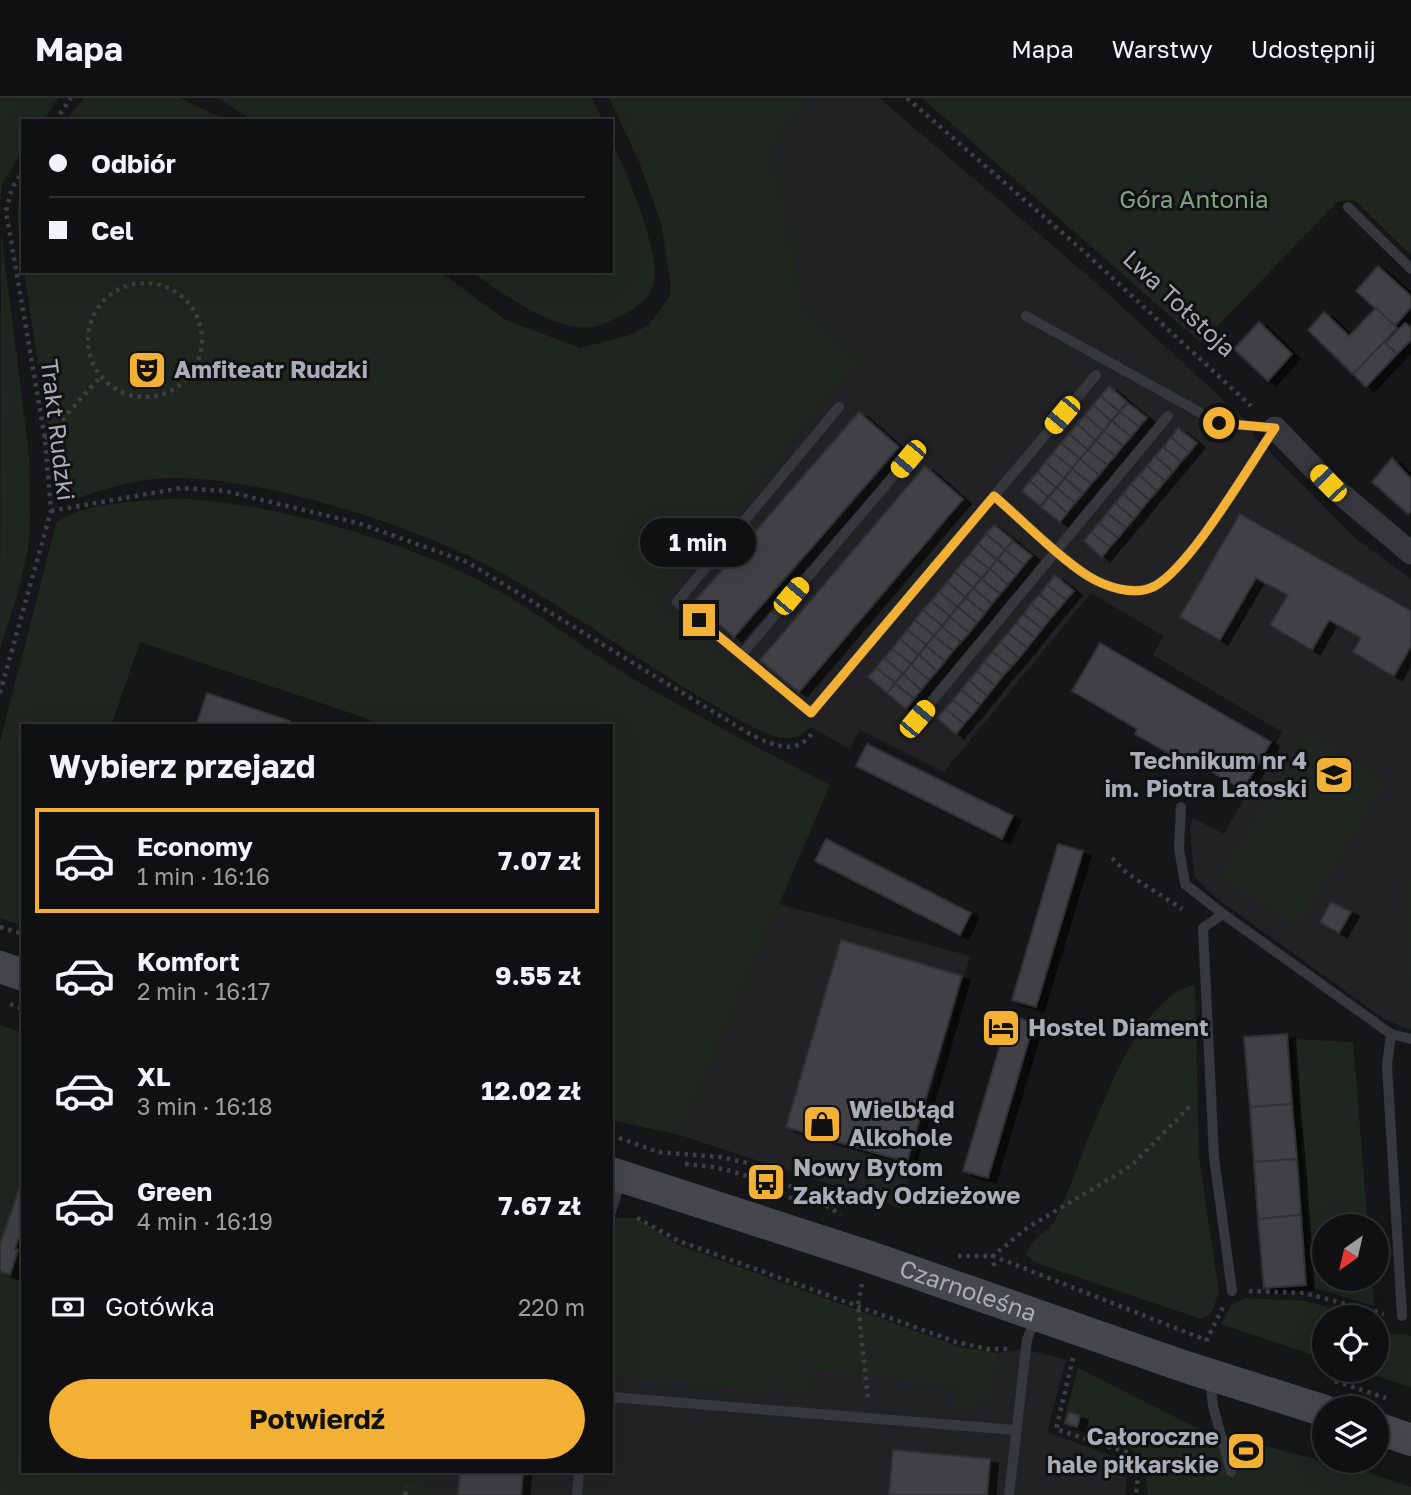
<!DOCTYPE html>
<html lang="pl">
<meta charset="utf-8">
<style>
:root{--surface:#101012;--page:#19191b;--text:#f1f3f6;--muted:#9c9d9f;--line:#303032;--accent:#f2b134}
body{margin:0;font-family:"Golos Text",sans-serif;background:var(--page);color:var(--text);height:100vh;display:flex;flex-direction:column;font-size:26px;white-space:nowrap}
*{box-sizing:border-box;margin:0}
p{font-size:23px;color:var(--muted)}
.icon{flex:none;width:38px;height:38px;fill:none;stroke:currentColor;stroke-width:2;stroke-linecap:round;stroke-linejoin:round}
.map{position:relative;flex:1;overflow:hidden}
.side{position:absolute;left:21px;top:626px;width:592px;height:749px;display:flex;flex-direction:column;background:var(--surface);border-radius:0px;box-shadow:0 7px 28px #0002,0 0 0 2px var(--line)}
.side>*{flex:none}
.hud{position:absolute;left:21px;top:21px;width:592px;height:154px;border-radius:0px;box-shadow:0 7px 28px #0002,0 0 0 2px var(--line);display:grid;align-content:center;height:154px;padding:0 28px;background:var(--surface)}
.needle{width:46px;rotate:214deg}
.controls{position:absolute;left:1312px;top:1116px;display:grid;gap:14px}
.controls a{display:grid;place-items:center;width:77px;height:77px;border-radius:50%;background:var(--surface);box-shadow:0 7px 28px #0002,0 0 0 2px var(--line);font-size:35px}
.end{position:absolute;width:32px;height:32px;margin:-16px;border:9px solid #f2b134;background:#111;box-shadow:0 0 0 4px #111}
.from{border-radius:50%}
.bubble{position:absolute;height:49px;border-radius:24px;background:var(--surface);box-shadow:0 7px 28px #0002,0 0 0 2px var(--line);font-size:23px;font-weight:700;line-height:49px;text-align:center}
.car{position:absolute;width:21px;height:42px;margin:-21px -10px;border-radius:9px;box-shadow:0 0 5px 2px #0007;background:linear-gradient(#f5c518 24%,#345 0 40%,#f5c518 0 76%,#345 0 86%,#f5c518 0)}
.hud b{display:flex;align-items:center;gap:24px;height:66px;font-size:26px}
.hud b+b{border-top:2px solid var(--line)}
.hud i{width:18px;height:18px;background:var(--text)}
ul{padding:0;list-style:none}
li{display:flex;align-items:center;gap:21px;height:105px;margin:0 14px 10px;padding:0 14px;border:4px solid transparent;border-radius:0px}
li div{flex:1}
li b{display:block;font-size:26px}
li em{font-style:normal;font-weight:700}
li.active{border-color:var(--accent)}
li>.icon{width:63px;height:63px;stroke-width:1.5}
h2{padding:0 28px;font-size:32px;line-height:84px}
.pay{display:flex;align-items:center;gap:18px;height:77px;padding:0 28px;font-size:26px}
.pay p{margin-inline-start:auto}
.cta{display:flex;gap:14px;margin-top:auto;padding:14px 28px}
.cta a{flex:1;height:80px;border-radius:42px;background:var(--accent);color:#111;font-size:28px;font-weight:700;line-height:80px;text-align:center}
header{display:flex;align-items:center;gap:42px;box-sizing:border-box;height:98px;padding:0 35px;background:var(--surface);border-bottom:2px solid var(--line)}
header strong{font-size:33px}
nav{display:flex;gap:38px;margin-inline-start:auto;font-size:24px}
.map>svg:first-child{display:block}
.built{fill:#222225}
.green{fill:#1e261f}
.building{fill:#404145;stroke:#303034;stroke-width:2;filter:url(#shadow)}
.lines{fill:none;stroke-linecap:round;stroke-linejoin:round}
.path{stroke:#3d3f44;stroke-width:4.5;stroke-dasharray:3.5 5;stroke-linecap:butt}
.lane{stroke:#37383d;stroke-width:10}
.street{stroke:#37383d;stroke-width:23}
.secondary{stroke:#45474d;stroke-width:32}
.route{stroke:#f2b134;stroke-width:9}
.labels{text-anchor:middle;stroke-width:6;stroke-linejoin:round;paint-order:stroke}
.park-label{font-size:24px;fill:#7fa381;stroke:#111113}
.street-label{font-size:24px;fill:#a8adb8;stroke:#111113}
.poi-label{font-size:24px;font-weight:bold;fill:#a8adb8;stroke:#111113;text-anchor:start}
</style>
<header>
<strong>Mapa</strong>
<nav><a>Mapa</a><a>Warstwy</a><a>Udostępnij</a></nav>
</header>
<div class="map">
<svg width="1411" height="1397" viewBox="0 0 1411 1397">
<defs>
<filter id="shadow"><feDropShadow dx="8" dy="4.5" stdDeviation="0" flood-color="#0009"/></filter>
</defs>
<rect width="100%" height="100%" fill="#161618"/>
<g class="built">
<polygon points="808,0 879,0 1094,183 1254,330 1252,336 1355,440 1411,481 1411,932 1384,921 1214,798 1194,778 1190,730 1193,720 1224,736 1282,634 1153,557 1163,538 1091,495 944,674 860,632 850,651 811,629 660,505 860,262 804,212 785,121 768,54"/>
<polygon points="779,806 970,858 901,1110 680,1037"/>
<polygon points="611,1118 636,1125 678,1147 960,1249 993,1256 1024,1251 1066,1262 1047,1334 1118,1360 1127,1373 1126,1397 428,1397 430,1374 611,1374"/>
</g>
<g class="green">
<polygon points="0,0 58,0 43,23 23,23 23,52 2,86 0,105"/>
<polygon points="84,0 180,0 228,23 66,23"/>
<polygon points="217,0 592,0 603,23 254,23"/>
<path d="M609,0H808L768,54L785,120L804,212L860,262L660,505L811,629C793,646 779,641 758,632C666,583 582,518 491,469C410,426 262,379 171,380C138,380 99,392 68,404L60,397L54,341L47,325L24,173H439L504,221L580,250L634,236L651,224L669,199L671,188L661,125L640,66Z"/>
<polygon points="922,0 1411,0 1411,157 1354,102 1337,104 1201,245"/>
<path d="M611,41C626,75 659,147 654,183C652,197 640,208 628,214C617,220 605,226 593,229C558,236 497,192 470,173H611Z"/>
<path d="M23,86V163C18,134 14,114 23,86Z"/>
<polygon points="1,133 29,358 30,426 28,450 18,495 0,550"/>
<path d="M179,400C273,407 368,433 455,471C517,497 573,544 630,579C695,618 763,652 830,687L680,1037L611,1022V628H389L140,544L111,628H23V828L0,820V644L56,426C76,404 149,403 179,400Z"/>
<polygon points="1308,636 1384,683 1298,826 1221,779"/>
<polygon points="1405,785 1411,785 1411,895"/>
<path d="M1195,887L1199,1060L1219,1194L1211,1216L1201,1221L1036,1165L1026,1157C1028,1142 1049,1134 1056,1121C1084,1065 1128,898 1195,887Z"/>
<polygon points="0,927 23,935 23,1374 430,1374 428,1397 0,1397"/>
<polygon points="1294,941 1353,944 1368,1129 1325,1129 1325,1181 1372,1181 1374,1208 1312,1189"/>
<polygon points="616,1120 637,1120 678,1147 960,1249 999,1255 990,1300 976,1310 956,1311 958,1286 813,1271 810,1296 613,1277 611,1172"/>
<polygon points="1245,1200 1306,1203 1365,1220 1325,1220 1325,1261 1221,1226 1231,1207"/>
<polygon points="1404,1236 1411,1238 1411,1289 1357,1272 1377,1272 1377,1237"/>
<path d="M1078,1270L1201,1332L1366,1374L1411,1389V1397H1147C1151,1337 1107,1346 1066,1327L1064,1322Z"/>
</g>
<g class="building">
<polygon points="1378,168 1411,198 1411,209 1395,228 1356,193"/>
<polygon points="1376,210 1397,230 1353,276 1308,232 1324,214 1349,238"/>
<polygon points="1259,224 1292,256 1268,283 1234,251"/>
<polygon points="1405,225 1411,230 1411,242 1397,256 1385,245"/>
<polygon points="1384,244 1397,256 1366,289 1353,276"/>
<polygon points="1109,288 1127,304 1119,313 1101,298"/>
<polygon points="1101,298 1119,314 1111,323 1093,307"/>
<polygon points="1128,305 1147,320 1139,329 1120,314"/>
<polygon points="1093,307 1111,323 1103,333 1085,317"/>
<polygon points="859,314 899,349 734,539 694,504"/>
<polygon points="1120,314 1139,329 1131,339 1112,323"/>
<polygon points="1085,317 1103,333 1095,342 1077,326"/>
<polygon points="1112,323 1131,339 1123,348 1104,333"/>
<polygon points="1077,326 1095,342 1088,352 1069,336"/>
<polygon points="1178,330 1197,345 1189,355 1171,339"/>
<polygon points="1104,333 1123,348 1115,358 1096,343"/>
<polygon points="1069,336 1088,352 1080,361 1061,345"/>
<polygon points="1171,339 1189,355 1181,364 1163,349"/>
<polygon points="1096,343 1115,358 1107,367 1088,352"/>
<polygon points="1061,345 1080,361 1072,370 1053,355"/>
<polygon points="1163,349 1181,364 1173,374 1155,358"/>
<polygon points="1088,352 1107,367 1099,377 1080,361"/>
<polygon points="1053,355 1072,370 1064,380 1045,364"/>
<polygon points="1155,358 1173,374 1165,383 1147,368"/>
<polygon points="1392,360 1411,381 1411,412 1408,416 1372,384"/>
<polygon points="1080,361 1099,377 1091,386 1072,371"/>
<polygon points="1045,364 1064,380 1056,390 1038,374"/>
<polygon points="925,368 963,401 799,594 760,562"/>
<polygon points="1147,368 1165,383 1157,393 1139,377"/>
<polygon points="1072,371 1091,386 1083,396 1065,380"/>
<polygon points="1038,374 1056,390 1048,399 1030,383"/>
<polygon points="1139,377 1157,393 1149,402 1131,386"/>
<polygon points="1065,380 1083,396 1075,405 1057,390"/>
<polygon points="1030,383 1048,399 1040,408 1022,393"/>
<polygon points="1131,386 1149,402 1141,412 1123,396"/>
<polygon points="1057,390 1075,405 1067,415 1049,399"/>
<polygon points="1123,396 1141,412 1134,421 1115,405"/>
<polygon points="1049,399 1067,415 1060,424 1041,409"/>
<polygon points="1115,405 1134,421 1126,430 1107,415"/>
<polygon points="1107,415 1126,430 1118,440 1099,425"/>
<polygon points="1240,416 1411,513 1411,548 1394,578 1353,554 1361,540 1329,522 1312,552 1270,527 1288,497 1256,480 1220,542 1180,519"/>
<polygon points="1099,425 1118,440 1110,449 1091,434"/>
<polygon points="994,427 1013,442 1005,452 986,436"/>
<polygon points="1091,434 1110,449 1102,459 1084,443"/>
<polygon points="986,436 1005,452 997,461 978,446"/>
<polygon points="1013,443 1032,458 1024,467 1005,452"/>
<polygon points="978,446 997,462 989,471 970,456"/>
<polygon points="1005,452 1024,467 1016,477 998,461"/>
<polygon points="970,456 989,471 981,480 962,465"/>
<polygon points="997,462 1016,477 1008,487 990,471"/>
<polygon points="962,465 981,480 973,490 955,474"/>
<polygon points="990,471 1008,487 1000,496 982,481"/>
<polygon points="955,474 973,490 965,499 947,484"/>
<polygon points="1055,477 1074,493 1066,502 1047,487"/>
<polygon points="981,481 1000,496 992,506 973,490"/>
<polygon points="947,484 965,499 957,509 939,494"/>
<polygon points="1047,487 1066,502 1058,512 1040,496"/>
<polygon points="973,490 992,506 985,515 966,500"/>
<polygon points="939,494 957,509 950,518 931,503"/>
<polygon points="1039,497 1058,512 1050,521 1031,506"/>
<polygon points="966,500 985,515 977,525 958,509"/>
<polygon points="931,503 950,518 942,528 923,512"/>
<polygon points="1031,506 1050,521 1042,531 1024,516"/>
<polygon points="958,509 977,525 969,535 950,519"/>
<polygon points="923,512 942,528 934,538 915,522"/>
<polygon points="1023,516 1042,531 1035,540 1016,525"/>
<polygon points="950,519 969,535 961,544 942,529"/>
<polygon points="915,522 934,538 926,547 907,532"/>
<polygon points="1016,525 1035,540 1027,550 1008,535"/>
<polygon points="942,529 961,544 953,553 934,538"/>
<polygon points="907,532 926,547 918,557 900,541"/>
<polygon points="1008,535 1027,550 1019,560 1000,544"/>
<polygon points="934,538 953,553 945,563 926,548"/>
<polygon points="900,541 918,557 911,566 892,551"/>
<polygon points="1000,544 1019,560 1011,569 992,554"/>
<polygon points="1100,545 1271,644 1243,692 1177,654 1175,659 1135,636 1137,631 1072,593"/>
<polygon points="926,548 945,563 937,573 919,557"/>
<polygon points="892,551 911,566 903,576 884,560"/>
<polygon points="992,554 1011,569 1003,578 984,564"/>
<polygon points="919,557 937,573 929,582 911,567"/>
<polygon points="884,560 903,576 895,585 876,570"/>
<polygon points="984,564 1003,578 995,588 977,573"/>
<polygon points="911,567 929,582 921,592 903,576"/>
<polygon points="876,570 895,585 887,595 868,579"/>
<polygon points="977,573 995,588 987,598 969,582"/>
<polygon points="903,576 921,592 914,601 895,585"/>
<polygon points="969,582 987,598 980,607 961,592"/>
<polygon points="895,586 914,601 906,611 887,595"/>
<polygon points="961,592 980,607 972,617 953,602"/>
<polygon points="207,595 290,623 288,628 196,628"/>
<polygon points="953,602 972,617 964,626 945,611"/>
<polygon points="945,611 964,626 956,636 937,620"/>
<polygon points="867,646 1013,718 1002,741 856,668"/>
<polygon points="826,741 971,815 960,837 815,763"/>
<polygon points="1058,746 1083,753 1036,909 1012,902"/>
<polygon points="1331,804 1351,814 1339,835 1320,824"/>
<polygon points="841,842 962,878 907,1064 786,1029"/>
<polygon points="1009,917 1034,925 988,1080 963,1073"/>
<polygon points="1287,936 1292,1006 1250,1009 1244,939"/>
<polygon points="1292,1006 1297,1061 1254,1064 1250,1009"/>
<polygon points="1297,1061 1301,1117 1258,1121 1254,1064"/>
<polygon points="23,1079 23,1139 18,1141 15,1151 18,1152 10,1177 0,1173 0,1147"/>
<polygon points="1301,1117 1306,1187 1264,1190 1258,1121"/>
<polygon points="1069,1314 1080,1318 1077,1329 1065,1325"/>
<polygon points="893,1352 990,1361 987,1397 889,1397"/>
<polygon points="460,1374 523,1374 521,1397 458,1397"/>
</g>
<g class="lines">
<g class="path">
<polyline points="907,0 1081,151 1251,308"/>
<polyline points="55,23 71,0"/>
<circle cx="145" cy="242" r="57"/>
<polyline points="45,341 101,278"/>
<path d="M51,413L181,390L225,393L358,425L467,464L750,636C772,647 798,660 814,632"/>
<polyline points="0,595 51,413 45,341 6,113 12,90 23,73"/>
<polyline points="1112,760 1128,776 1182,811"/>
<polyline points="0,829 23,836"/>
<polyline points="10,906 23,911"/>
<polyline points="611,1037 658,1054 720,1059 748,1065 841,1116"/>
<path d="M685,1066C731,1069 755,1079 794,1102"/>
<polyline points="637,1120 679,1143 956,1244 987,1251 1007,1251"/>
<polyline points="958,1158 993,1158 1206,1242"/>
<polyline points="994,1168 993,1158 1027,1130 1131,1068 1192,1006"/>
<polyline points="862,1186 858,1207 868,1302"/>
<polyline points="1249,1193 1304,1195 1384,1216"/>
<polyline points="1206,1243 1224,1207"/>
<path d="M1073,1260L1056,1331L1126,1354C1140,1367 1138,1379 1136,1397"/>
<polyline points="1335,1283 1386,1300"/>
<polyline points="1349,1297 1367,1302"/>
<polyline points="405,1397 407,1388"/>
</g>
<g class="lane">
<polyline points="1348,109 1411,171"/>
<polyline points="839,309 677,504 811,615 1096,277"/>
<path d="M994,398C1023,422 1058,459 1088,478C1106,489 1130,497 1150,490C1185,479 1251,365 1275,330L1219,325L1026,218"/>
<polyline points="741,557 908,361"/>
<polyline points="917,621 1168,318"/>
<polyline points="1181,709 1179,750 1185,786 1223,816"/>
<polyline points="1391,936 1387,967 1402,1218"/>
<polyline points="611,1114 621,1081"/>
<polyline points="1232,1193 1214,1059 1203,830 1223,816 1391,936 1411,941"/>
<polyline points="1210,1280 1213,1308 1231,1374"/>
<polyline points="611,1299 1014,1332"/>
<polyline points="577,1397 579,1374"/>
<polyline points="1009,1397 1027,1242 1036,1218"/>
</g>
<polyline class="street" points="1275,330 1328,385 1411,455"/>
<g class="secondary">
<polyline points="0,869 23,877"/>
<path id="s1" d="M611,1075L870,1159L1183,1268L1325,1313"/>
<polyline points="1377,1330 1411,1342"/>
</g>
</g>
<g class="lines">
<path class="route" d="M699,522L811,615L994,398C1022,422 1058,459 1088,478C1106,489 1135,499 1155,488C1192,467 1248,369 1275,330L1219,325"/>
</g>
<defs>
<g id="theatre-square" transform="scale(2.0125)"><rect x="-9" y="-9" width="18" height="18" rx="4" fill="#f2b134" stroke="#111113"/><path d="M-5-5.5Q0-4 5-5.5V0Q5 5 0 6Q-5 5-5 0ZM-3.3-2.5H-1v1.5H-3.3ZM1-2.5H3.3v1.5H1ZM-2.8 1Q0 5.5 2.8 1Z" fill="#111"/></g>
<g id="school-square" transform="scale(2.0125)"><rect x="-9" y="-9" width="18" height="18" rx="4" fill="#f2b134" stroke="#111113"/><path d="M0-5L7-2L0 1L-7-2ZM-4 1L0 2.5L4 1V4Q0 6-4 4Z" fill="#111"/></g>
<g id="hotel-square" transform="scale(2.0125)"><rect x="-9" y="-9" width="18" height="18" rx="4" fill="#f2b134" stroke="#111113"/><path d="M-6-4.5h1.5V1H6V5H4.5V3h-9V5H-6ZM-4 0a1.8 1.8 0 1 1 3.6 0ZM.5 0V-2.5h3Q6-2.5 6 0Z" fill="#111"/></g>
<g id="shop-square" transform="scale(2.0125)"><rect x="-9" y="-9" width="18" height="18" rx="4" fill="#f2b134" stroke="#111113"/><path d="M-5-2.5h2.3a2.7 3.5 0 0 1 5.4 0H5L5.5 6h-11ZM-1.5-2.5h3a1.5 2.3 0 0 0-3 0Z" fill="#111"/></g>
<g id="bus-square" transform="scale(2.0125)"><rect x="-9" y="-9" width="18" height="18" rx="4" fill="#f2b134" stroke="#111113"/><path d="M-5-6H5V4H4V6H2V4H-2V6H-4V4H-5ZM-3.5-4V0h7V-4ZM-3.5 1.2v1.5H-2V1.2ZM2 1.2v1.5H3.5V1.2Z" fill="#111"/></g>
<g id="stadium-square" transform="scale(2.0125)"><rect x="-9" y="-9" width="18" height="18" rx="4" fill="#f2b134" stroke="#111113"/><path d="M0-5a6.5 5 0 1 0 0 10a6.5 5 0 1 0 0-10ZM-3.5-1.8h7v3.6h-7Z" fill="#111"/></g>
</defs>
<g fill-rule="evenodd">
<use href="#theatre-square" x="147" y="272"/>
<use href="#school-square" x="1334" y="677"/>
<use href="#hotel-square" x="1001" y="930"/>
<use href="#shop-square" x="822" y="1026"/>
<use href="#bus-square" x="766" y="1084"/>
<use href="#stadium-square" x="1246" y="1353"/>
</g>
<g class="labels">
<g class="park-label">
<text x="1194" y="110">Góra Antonia</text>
</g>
<g class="street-label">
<text transform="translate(1179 206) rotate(43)" y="8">Lwa Tołstoja</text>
<text transform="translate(57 332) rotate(83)" y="8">Trakt Rudzki</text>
<text dy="8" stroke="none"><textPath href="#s1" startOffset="376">Czarnoleśna</textPath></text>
</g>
<g class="poi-label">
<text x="174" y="280">Amfiteatr Rudzki</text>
<text x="1307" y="671" text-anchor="end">Technikum nr 4<tspan x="1307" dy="28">im. Piotra Latoski</tspan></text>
<text x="1028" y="938">Hostel Diament</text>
<text x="849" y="1020">Wielbłąd<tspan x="849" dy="28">Alkohole</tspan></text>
<text x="793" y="1078">Nowy Bytom<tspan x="793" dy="28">Zakłady Odzieżowe</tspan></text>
<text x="1219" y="1347" text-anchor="end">Całoroczne<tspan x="1219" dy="28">hale piłkarskie</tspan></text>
</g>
</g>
</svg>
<div class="controls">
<a><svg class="needle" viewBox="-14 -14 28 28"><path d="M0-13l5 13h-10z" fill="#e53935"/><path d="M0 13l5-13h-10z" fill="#9c9d9f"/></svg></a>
<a><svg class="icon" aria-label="locate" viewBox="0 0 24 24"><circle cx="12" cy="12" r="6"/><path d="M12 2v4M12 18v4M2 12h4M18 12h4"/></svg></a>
<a><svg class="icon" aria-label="layers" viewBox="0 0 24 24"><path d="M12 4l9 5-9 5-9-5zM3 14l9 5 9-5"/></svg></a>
</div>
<i class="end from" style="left:1219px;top:325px"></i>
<i class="end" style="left:699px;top:522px"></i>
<div class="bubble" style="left:640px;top:420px;width:116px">1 min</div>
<i class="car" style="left:1062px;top:317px;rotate:220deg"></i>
<i class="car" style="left:908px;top:361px;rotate:220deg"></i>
<i class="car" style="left:1328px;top:385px;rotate:316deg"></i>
<i class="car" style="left:791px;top:498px;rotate:40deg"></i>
<i class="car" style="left:917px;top:621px;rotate:40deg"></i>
<div class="hud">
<b><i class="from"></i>Odbiór</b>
<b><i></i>Cel</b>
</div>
<section class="side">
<h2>Wybierz przejazd</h2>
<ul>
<li class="active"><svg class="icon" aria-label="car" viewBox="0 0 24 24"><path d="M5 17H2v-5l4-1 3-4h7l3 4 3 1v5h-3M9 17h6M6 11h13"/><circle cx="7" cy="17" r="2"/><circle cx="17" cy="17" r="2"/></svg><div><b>Economy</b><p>1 min · 16:16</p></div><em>7.07 zł</em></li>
<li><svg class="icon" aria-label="car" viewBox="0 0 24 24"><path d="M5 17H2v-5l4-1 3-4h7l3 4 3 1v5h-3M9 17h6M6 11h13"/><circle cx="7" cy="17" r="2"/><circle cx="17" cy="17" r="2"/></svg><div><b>Komfort</b><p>2 min · 16:17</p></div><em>9.55 zł</em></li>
<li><svg class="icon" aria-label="car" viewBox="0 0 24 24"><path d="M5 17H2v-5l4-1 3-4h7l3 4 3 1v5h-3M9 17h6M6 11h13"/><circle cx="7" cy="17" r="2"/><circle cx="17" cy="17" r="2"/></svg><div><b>XL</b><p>3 min · 16:18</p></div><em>12.02 zł</em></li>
<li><svg class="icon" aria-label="car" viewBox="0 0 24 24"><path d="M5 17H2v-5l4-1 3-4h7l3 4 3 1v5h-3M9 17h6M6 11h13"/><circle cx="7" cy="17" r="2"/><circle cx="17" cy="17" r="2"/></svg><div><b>Green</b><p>4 min · 16:19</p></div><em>7.67 zł</em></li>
</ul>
<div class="pay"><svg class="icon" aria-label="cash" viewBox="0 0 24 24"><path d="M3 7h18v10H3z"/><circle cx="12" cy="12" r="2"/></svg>Gotówka<p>220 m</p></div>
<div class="cta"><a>Potwierdź</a></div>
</section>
</div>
